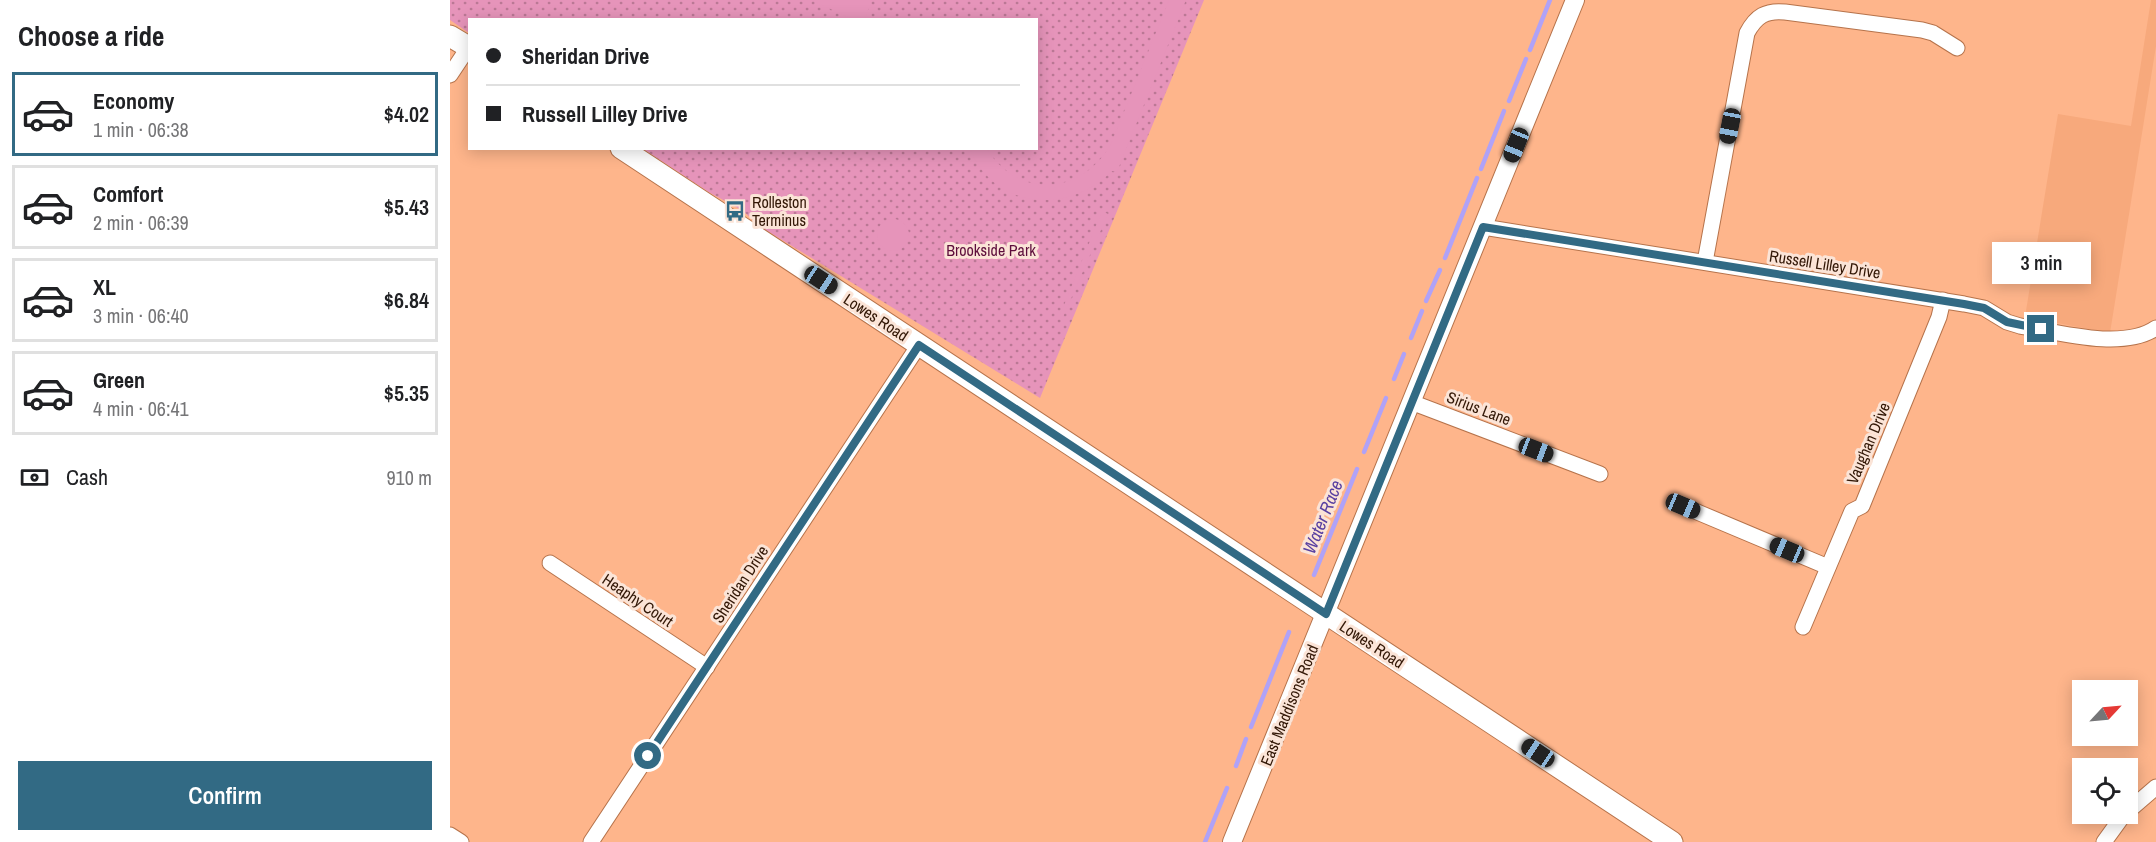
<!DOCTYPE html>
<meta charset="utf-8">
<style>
:root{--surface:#fff;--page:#f2f2f2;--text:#202124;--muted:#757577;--line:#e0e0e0;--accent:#326a84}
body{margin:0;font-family:"Archivo Narrow",sans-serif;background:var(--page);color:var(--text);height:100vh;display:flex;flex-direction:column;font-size:22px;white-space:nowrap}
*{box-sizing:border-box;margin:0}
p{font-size:20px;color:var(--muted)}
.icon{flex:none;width:33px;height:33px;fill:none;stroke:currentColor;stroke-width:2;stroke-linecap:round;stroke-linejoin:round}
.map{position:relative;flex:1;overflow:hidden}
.sheet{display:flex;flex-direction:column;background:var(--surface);width:450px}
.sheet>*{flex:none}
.top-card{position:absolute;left:18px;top:18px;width:570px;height:132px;border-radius:0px;box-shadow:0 3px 15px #0003;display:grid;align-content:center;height:132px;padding:0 18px;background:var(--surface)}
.needle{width:39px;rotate:64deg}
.fabs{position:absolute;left:1622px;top:680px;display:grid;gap:12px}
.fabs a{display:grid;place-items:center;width:66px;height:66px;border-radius:0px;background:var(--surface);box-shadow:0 3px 15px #0003;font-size:30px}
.end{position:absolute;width:27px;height:27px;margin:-14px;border:8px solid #326a84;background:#fff;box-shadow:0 0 0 3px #fff}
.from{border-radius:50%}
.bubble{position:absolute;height:42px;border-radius:0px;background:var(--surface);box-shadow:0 3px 15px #0003;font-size:20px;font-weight:600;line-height:42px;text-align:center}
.car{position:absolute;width:18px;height:36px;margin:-18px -9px;border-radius:8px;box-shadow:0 0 4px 2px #0007;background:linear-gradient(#222 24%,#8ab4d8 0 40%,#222 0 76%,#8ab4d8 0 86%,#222 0)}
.top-card b{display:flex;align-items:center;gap:21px;height:57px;font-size:22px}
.top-card b+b{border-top:2px solid var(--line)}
.top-card i{width:15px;height:15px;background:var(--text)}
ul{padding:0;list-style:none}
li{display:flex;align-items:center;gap:18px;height:84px;margin:0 12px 9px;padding:0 6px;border:3px solid var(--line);border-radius:0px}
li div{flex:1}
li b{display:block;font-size:22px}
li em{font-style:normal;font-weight:600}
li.selected{border-color:var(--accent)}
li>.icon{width:54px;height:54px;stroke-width:1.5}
h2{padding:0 18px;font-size:27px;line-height:72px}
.pay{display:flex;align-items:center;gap:15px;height:66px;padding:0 18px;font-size:22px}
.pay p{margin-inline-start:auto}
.primary-button{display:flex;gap:12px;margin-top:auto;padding:12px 18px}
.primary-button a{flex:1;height:69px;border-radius:0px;background:var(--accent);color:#fff;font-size:24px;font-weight:600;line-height:69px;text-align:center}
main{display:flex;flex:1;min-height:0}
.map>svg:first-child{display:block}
.built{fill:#f7a97c}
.park{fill:url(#park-dots)}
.garden{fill:#e694ba}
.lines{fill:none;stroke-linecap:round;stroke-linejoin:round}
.stream{stroke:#b0a2f7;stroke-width:4.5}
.minor-casing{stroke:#b6734b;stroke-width:17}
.tertiary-casing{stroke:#b6734b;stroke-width:20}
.secondary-casing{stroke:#b6734b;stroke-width:23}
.minor{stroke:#fff;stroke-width:15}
.tertiary{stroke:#fff;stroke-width:18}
.secondary{stroke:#fff;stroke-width:21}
.route{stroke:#326a84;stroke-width:8}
.labels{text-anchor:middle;stroke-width:6;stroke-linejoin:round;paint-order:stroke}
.poi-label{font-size:16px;fill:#321706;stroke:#fbe4d7;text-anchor:start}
.park-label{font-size:16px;fill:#5e0e3c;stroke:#fbe4d7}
.street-label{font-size:16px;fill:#321706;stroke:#fbe4d7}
.water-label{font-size:18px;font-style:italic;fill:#5940a1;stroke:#fbe4d7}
</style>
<main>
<section class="sheet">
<h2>Choose a ride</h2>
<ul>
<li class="selected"><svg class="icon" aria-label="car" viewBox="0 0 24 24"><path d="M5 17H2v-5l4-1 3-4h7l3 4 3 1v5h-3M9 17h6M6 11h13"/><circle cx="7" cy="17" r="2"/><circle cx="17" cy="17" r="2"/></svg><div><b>Economy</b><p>1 min · 06:38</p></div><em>$4.02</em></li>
<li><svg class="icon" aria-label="car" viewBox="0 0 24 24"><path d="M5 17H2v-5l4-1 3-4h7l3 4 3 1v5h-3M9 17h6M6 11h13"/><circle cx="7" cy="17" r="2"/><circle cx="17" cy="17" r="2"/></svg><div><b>Comfort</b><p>2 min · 06:39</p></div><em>$5.43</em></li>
<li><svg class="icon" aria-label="car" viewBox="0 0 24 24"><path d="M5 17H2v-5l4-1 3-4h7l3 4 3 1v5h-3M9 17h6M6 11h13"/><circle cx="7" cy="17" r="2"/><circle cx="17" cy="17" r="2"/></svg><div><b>XL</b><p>3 min · 06:40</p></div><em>$6.84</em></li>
<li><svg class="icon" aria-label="car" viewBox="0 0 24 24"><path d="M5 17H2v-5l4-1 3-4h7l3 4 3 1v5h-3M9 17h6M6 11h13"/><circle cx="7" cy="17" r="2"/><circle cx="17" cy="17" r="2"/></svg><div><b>Green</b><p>4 min · 06:41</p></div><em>$5.35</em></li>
</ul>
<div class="pay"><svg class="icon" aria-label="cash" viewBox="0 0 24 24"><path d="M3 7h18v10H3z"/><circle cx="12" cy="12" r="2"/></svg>Cash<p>910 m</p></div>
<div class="primary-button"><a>Confirm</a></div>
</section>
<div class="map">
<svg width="1706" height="842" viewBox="0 0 1706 842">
<defs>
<pattern id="park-dots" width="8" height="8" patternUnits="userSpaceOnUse" patternTransform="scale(1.5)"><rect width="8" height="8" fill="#e694ba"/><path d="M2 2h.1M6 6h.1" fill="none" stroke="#bb7895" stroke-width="1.8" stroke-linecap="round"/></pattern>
</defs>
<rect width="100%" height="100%" fill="#feb58b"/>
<polygon class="built" points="1701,0 1706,0 1706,46 1660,333 1575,317 1608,114 1681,126"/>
<path class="park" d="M0,0H754L590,398L306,224C295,209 276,202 260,193C237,178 215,163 193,149L586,148V20H20L19,33L0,20Z"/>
<g class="garden">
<polygon points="361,0 422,0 415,19 402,19"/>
<path d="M719,0H736L667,172L662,171C618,215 545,210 520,149H537C569,200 632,195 661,144Z"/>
<polygon points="652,211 658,214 613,317 610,315"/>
<circle cx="443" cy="235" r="16"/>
</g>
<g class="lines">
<g class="stream">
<polyline points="1080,50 1100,0"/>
<polyline points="1059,101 1076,59"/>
<polyline points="1031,169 1054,111"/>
<polyline points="995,258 1027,178"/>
<polyline points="976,301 990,270"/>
<polyline points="961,338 972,311"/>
<polyline points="944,379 954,354"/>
<polyline points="914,452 936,398"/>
<polyline points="864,575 907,469"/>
<polyline points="801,727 839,632"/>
<polyline points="786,766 796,739"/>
<polyline points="755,842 777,788"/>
</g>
<g class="minor-casing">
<g id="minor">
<polyline points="0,75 18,48"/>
<path d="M1033,227L1514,304L1534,308L1557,322L1570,326C1607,332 1673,351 1706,328"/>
<path d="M1255,262L1297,33C1306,16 1316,10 1335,12L1472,30L1483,33L1507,48"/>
<polyline points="961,402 1150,474"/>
<polyline points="1233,506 1378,567"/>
<polyline points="100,563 257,667"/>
<polyline points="1353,627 1402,511 1412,506 1489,317 1493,300"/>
<polyline points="1677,812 1706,787"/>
<polyline points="0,835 11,842"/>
<polyline points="141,842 469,345"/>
<polyline points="1654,842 1675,813"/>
</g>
</g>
<g class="tertiary-casing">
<polyline id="tertiary" points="782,842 1125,0"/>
</g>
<g class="secondary-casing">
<g id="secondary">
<polyline points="0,36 20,48"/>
<polyline points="171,148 1222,842"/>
</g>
</g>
<use href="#minor" class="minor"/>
<use href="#tertiary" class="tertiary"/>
<use href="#secondary" class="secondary"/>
</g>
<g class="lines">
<polyline class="route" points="198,756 469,345 876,614 1033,227 1514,304 1534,308 1557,322 1591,329"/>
</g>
<defs>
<g id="bus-bare" transform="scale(1.62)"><path d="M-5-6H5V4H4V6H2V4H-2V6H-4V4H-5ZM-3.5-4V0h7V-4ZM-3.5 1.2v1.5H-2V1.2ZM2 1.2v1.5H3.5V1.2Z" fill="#326a84" stroke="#fbe4d7" stroke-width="2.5" paint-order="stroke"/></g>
</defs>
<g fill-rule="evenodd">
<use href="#bus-bare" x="285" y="211"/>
</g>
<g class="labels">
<g class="poi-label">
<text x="302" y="208">Rolleston<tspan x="302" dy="18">Terminus</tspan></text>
</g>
<g class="park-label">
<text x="541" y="256">Brookside Park</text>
</g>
<g class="street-label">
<text transform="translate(1375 264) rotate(9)" y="6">Russell Lilley Drive</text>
<text transform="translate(426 317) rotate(33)" y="6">Lowes Road</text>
<text transform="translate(1029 408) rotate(21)" y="6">Sirius Lane</text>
<text transform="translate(1418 443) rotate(-67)" y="6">Vaughan Drive</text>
<text transform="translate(290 584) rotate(-57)" y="6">Sheridan Drive</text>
<text transform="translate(188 600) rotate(34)" y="6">Heaphy Court</text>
<text transform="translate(922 644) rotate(33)" y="6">Lowes Road</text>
<text transform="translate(839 705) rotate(-68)" y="6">East Maddisons Road</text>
</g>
<g class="water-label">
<text transform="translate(873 517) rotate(-68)" y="6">Water Race</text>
</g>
</g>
</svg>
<div class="fabs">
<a><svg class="needle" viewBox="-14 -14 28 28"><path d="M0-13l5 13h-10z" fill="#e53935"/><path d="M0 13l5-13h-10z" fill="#757577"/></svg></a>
<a><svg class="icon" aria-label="locate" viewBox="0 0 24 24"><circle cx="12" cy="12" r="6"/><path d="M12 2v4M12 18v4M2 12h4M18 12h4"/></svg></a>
</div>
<i class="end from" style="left:198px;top:756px"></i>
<i class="end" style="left:1591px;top:329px"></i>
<div class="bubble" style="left:1542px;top:242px;width:99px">3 min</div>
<i class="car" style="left:1280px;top:126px;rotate:191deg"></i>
<i class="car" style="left:1066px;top:145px;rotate:202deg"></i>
<i class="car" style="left:371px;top:280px;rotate:123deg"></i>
<i class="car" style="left:1086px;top:450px;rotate:111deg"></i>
<i class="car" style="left:1233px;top:506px;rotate:113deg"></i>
<i class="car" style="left:1337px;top:550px;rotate:293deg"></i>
<i class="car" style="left:1088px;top:753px;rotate:304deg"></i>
<div class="top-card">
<b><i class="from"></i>Sheridan Drive</b>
<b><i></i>Russell Lilley Drive</b>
</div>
</div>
</main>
